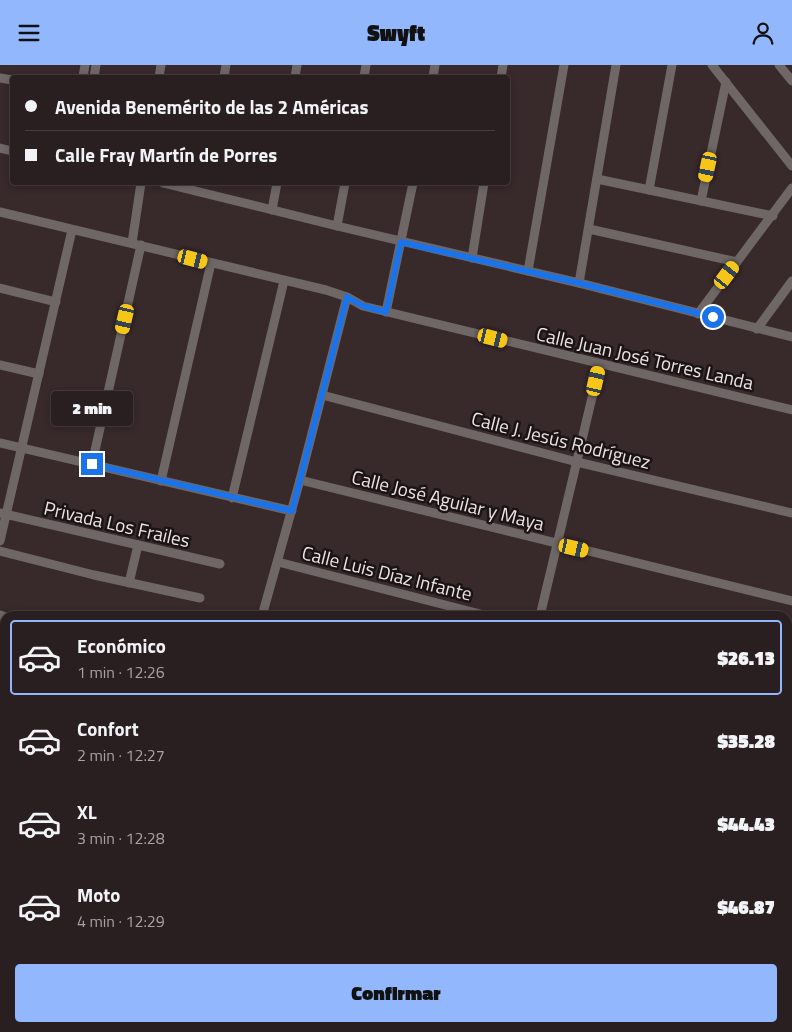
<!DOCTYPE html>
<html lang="es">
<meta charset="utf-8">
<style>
:root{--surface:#2a1f20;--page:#362c2d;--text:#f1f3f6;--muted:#a5a2a5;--line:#463d3e;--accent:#92b7fd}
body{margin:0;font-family:"Titillium Web",sans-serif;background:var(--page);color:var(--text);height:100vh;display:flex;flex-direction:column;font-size:19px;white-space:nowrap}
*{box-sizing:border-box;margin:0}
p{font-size:16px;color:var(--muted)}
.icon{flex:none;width:28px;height:28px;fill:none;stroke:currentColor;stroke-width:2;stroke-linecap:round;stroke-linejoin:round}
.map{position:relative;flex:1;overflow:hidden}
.drawer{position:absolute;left:0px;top:546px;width:792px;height:421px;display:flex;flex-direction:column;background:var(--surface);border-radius:15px 15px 0 0;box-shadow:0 2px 8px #0003,0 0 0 1px var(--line)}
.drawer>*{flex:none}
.banner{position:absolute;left:10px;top:10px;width:500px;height:110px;border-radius:5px;box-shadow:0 2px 8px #0003,0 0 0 1px var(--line);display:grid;align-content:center;height:110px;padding:0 15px;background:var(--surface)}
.end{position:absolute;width:22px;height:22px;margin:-11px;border:6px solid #1a73e8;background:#fff;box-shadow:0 0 0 2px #fff}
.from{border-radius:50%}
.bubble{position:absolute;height:35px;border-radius:5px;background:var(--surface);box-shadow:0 2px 8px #0003,0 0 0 1px var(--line);font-size:16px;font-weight:800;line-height:35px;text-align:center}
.car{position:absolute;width:15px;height:30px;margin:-15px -8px;border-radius:6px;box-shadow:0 0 4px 1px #0007;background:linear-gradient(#f5c518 24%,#345 0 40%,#f5c518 0 76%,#345 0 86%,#f5c518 0)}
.banner b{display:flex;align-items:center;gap:18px;height:48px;font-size:19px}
.banner b+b{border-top:1px solid var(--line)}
.banner i{width:12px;height:12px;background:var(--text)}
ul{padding:9px 0 0;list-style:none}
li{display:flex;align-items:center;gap:15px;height:75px;margin:0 10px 8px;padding:0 5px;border:2px solid transparent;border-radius:5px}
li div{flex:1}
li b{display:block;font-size:19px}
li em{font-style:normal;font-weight:800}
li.on{border-color:var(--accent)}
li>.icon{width:45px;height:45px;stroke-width:1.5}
.button{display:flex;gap:10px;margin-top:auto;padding:10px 15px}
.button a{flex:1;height:58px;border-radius:5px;background:var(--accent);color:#111;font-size:20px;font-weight:800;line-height:58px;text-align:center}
header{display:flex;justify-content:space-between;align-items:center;height:65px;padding:0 15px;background:var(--accent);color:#111;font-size:22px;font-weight:800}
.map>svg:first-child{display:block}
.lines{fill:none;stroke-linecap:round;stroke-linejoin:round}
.street{stroke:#6f6766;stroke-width:9}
.route{stroke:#1a73e8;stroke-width:6}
.labels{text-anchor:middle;stroke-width:5;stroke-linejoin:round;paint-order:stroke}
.street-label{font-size:19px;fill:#ece2e3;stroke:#1b1415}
</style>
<header><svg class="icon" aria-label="menu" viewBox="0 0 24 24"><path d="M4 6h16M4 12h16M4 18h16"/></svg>Swyft<svg class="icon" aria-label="person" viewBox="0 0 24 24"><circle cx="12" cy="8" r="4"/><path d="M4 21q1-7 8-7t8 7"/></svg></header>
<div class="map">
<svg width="792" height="967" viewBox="0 0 792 967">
<rect width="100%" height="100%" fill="#38292b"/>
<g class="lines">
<g class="street">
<polyline points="712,0 792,101"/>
<polyline points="779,0 792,16"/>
<polyline points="83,12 85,0"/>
<polyline points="94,12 96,0"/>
<polyline points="159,12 161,0"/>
<polyline points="224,12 226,0"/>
<polyline points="295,12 297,0"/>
<polyline points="364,12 366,0"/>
<polyline points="433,12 435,0"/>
<polyline points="501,12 503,0"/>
<polyline points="0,13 12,15"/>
<polyline points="0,83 12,86"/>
<polyline points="597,114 773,151"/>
<polyline points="163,118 337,161 579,218 792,272"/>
<polyline points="649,125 672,0"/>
<polyline points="701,136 726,17"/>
<polyline points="272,145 277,118"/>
<polyline points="0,147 326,225 347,232 363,241 371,243 792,345"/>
<polyline points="337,161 345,118"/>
<polyline points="589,164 737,197"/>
<polyline points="132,178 141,118"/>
<polyline points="472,193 484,118"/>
<polyline points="528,206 564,0"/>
<polyline points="579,218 616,0"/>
<polyline points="0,223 56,237"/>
<polyline points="386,247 413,118"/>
<polyline points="698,249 792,123"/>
<polyline points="757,264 792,216"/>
<polyline points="0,300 39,309"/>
<polyline points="322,330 577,397 792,448"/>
<polyline points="0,378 292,446"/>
<polyline points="92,399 141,180"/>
<polyline points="300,415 792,536"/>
<polyline points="161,416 211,198"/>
<polyline points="232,433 284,216"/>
<polyline points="0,448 220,499"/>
<polyline points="0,476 72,165"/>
<polyline points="0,486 94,510 200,533"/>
<polyline points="278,497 488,551"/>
<polyline points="129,518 138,480"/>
<polyline points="0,550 5,552"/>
<polyline points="262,551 300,415 347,232"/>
<polyline points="540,551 600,299"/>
<polyline points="0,615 5,616"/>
<polyline points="788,624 792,625"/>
<polyline points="788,667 792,650"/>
<polyline points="788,709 792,710"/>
<polyline points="0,747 5,749"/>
<polyline points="788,863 792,865"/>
<polyline points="0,897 5,898"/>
<polyline points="788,925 792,926"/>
<polyline points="250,962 267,967"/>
<polyline points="507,962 521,967"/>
<polyline points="709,962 724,967"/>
<polyline points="0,965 6,967"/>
<polyline points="108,967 110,962"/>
<polyline points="375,967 376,962"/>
<polyline points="577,967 579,962"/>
<polyline points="791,967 792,965"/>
</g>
</g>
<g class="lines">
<polyline class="route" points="92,399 292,446 347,232 363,241 386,247 401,177 579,218 713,252"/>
</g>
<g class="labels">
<g class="street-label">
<text transform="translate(645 293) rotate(13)" y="7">Calle Juan José Torres Landa</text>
<text transform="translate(561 375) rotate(14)" y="7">Calle J. Jesús Rodríguez</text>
<text transform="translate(448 435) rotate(14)" y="7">Calle José Aguilar y Maya</text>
<text transform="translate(117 459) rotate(13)" y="7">Privada Los Frailes</text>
<text transform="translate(387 508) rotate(14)" y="7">Calle Luis Díaz Infante</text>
</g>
</g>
</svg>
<i class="end from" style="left:713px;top:252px"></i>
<i class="end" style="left:92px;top:399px"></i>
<div class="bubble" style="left:51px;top:326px;width:82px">2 min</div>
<i class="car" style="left:708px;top:102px;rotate:192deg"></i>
<i class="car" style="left:193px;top:194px;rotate:104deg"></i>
<i class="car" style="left:727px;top:210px;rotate:37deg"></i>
<i class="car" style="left:125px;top:254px;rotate:193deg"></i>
<i class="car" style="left:493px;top:273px;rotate:104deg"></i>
<i class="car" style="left:596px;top:316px;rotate:13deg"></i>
<i class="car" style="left:574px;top:483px;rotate:103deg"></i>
<div class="banner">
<b><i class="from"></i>Avenida Benemérito de las 2 Américas</b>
<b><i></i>Calle Fray Martín de Porres</b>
</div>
<section class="drawer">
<ul>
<li class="on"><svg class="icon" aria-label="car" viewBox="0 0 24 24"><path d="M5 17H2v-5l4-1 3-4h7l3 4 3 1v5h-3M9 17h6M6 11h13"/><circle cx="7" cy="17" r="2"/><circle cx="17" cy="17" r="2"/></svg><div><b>Económico</b><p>1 min · 12:26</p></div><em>$26.13</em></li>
<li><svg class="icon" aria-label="car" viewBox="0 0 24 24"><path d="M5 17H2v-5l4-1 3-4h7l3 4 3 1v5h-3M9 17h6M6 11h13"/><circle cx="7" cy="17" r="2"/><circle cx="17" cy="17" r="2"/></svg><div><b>Confort</b><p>2 min · 12:27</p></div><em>$35.28</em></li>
<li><svg class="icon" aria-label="car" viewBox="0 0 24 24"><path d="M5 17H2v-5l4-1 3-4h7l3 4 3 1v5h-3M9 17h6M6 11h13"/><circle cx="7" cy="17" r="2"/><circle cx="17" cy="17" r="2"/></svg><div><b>XL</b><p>3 min · 12:28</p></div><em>$44.43</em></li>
<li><svg class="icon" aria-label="car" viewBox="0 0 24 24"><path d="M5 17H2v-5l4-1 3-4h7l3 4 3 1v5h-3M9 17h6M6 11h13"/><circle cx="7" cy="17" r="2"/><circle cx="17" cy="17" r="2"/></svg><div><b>Moto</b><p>4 min · 12:29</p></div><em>$46.87</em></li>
</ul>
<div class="button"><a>Confirmar</a></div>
</section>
</div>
